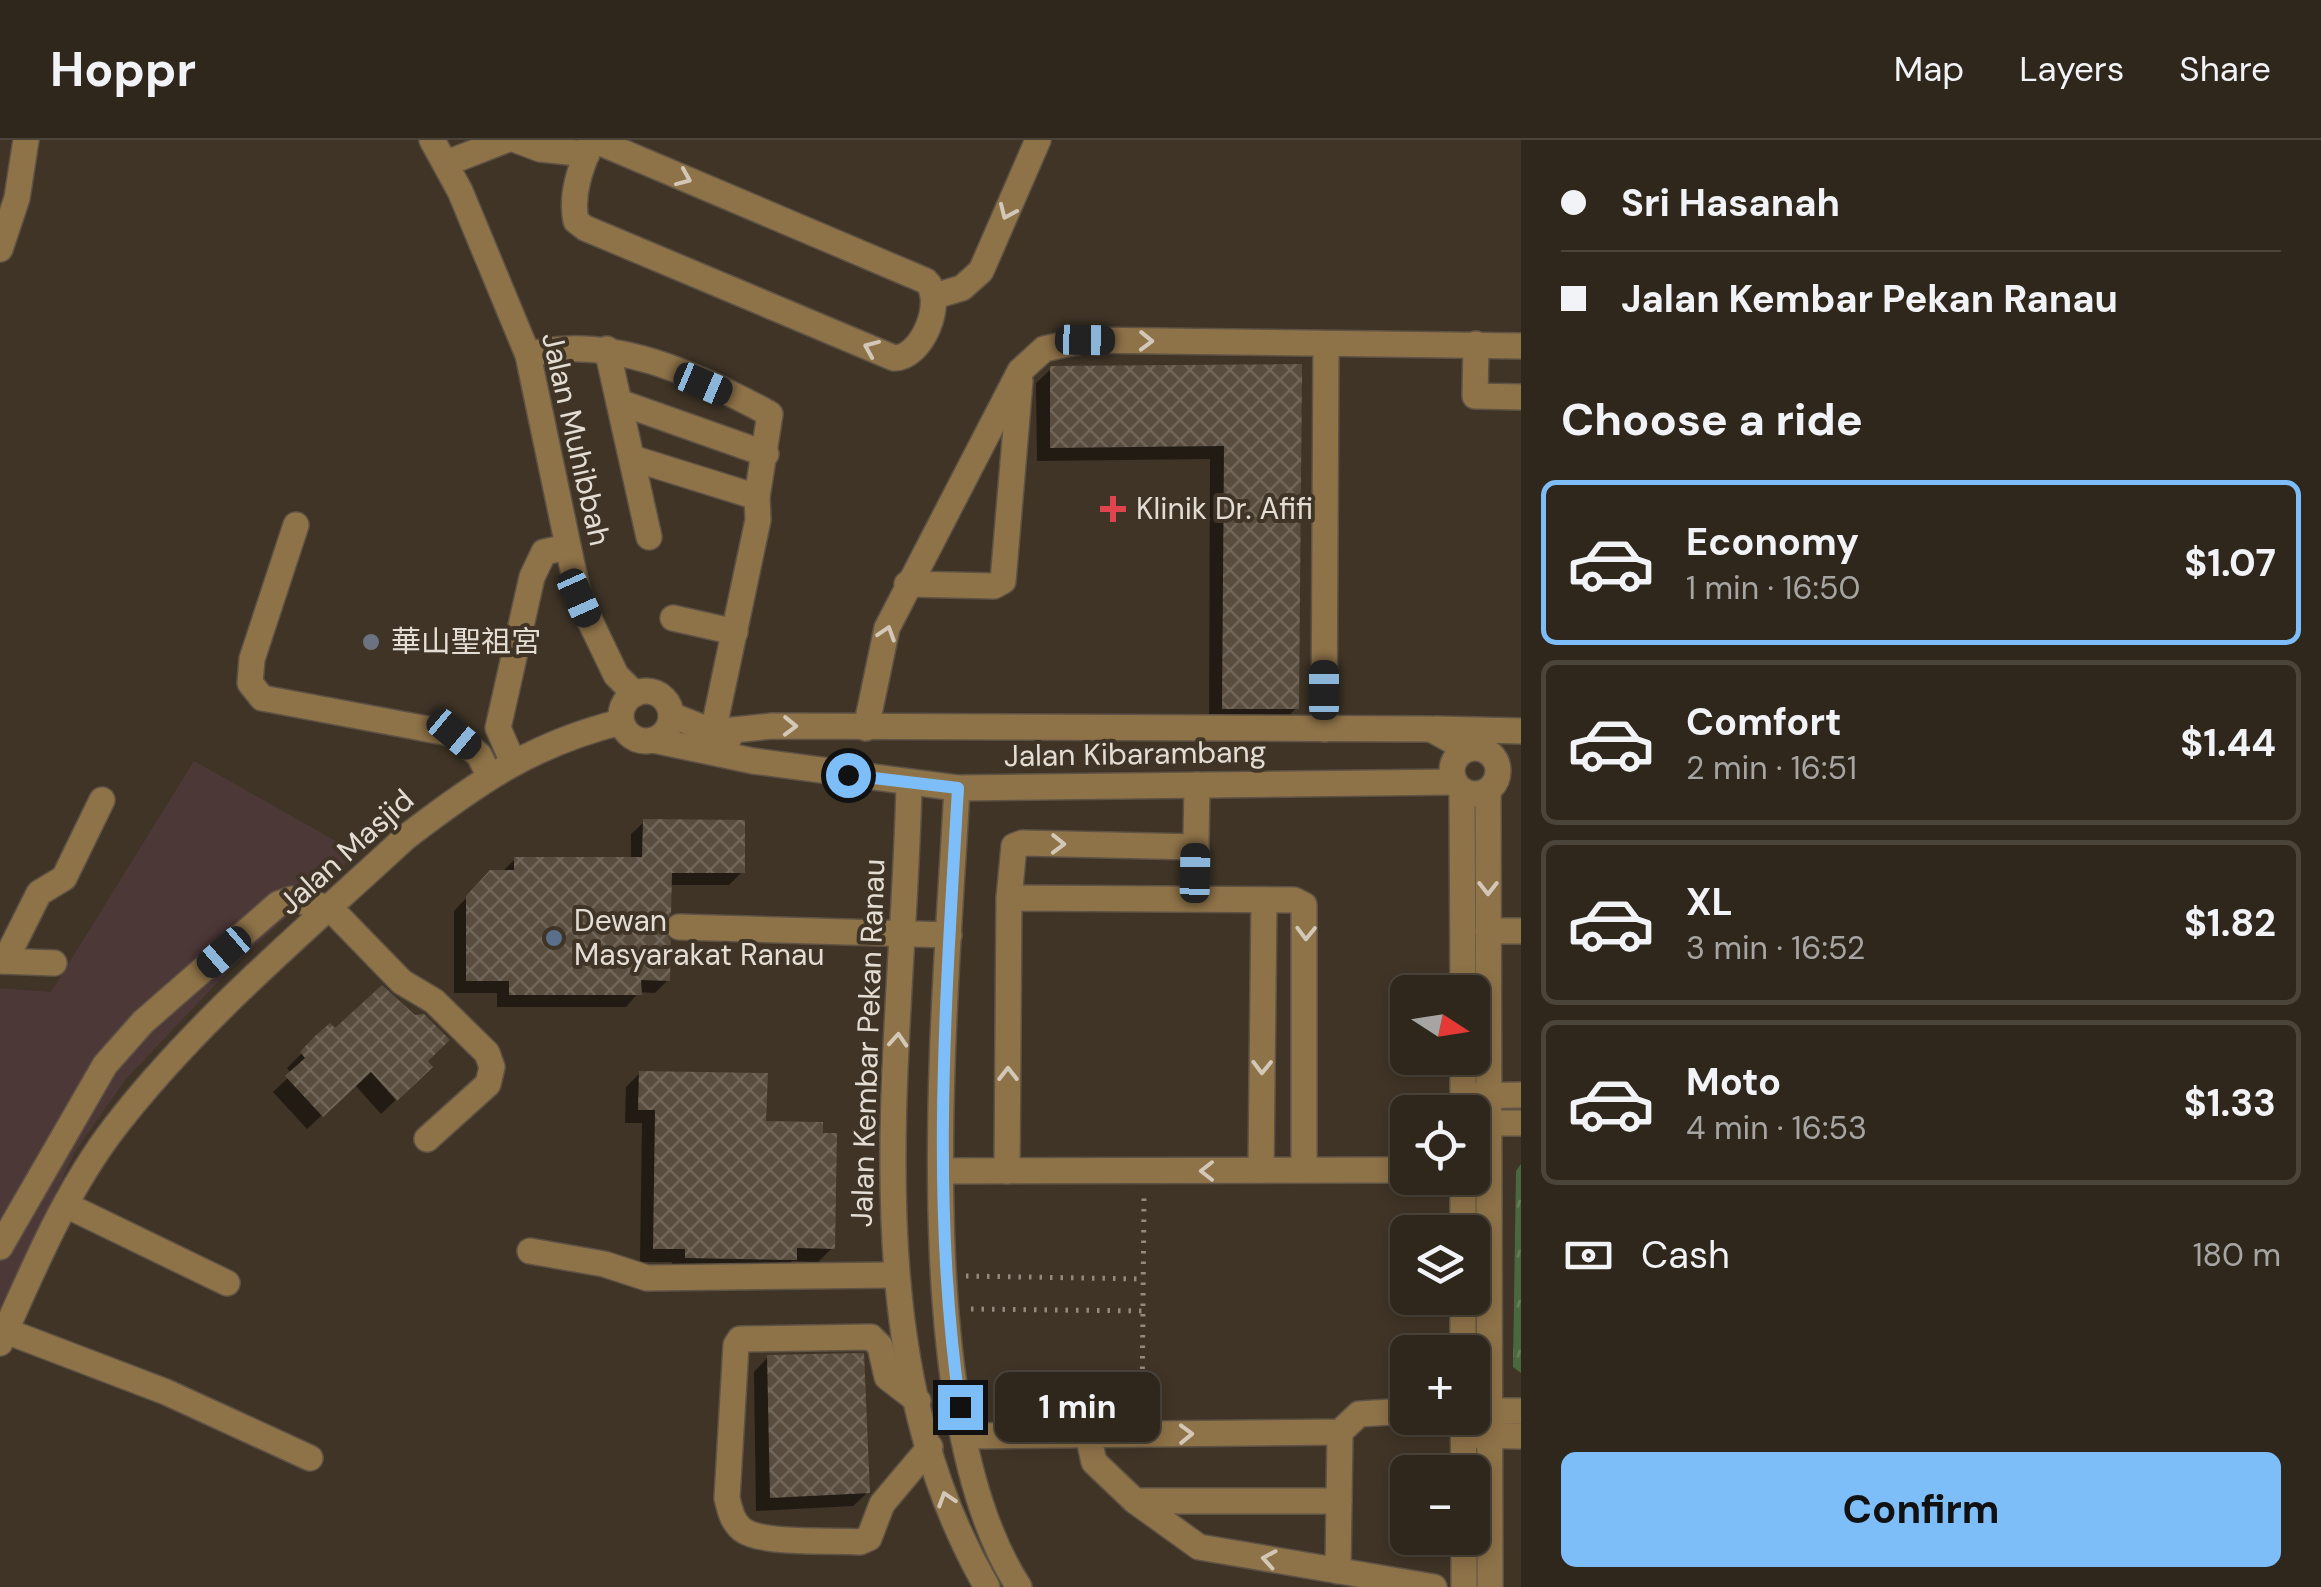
<!DOCTYPE html>
<meta charset="utf-8">
<style>
:root{--surface:#2f271c;--page:#372f25;--text:#f1f3f6;--muted:#a7a5a3;--line:#4a443b;--accent:#7dbef9}
body{margin:0;font-family:"DM Sans","Noto Sans SC",sans-serif;background:var(--page);color:var(--text);height:100vh;display:flex;flex-direction:column;font-size:38px;white-space:nowrap}
*{box-sizing:border-box;margin:0}
p{font-size:32px;color:var(--muted)}
.icon{flex:none;width:55px;height:55px;fill:none;stroke:currentColor;stroke-width:2;stroke-linecap:round;stroke-linejoin:round}
.map{position:relative;flex:1;overflow:hidden}
.details{display:flex;flex-direction:column;background:var(--surface);width:800px}
.details>*{flex:none}
.banner{display:grid;align-content:center;height:220px;padding:0 40px;background:var(--surface)}
.needle{width:65px;rotate:102deg}
.buttons{position:absolute;left:1390px;top:835px;display:grid;gap:20px}
.buttons a{display:grid;place-items:center;width:100px;height:100px;border-radius:15px;background:var(--surface);box-shadow:0 5px 15px #0003,0 0 0 2px var(--line);font-size:50px}
.end{position:absolute;width:45px;height:45px;margin:-22px;border:12px solid #7dbef9;background:#111;box-shadow:0 0 0 5px #111}
.from{border-radius:50%}
.bubble{position:absolute;height:70px;border-radius:15px;background:var(--surface);box-shadow:0 5px 15px #0003,0 0 0 2px var(--line);font-size:32px;font-weight:700;line-height:70px;text-align:center}
.car{position:absolute;width:30px;height:60px;margin:-30px -15px;border-radius:12px;box-shadow:0 0 8px 2px #0007;background:linear-gradient(#222 24%,#8ab4d8 0 40%,#222 0 76%,#8ab4d8 0 86%,#222 0)}
.banner b{display:flex;align-items:center;gap:35px;height:95px;font-size:38px}
.banner b+b{border-top:2px solid var(--line)}
.banner i{width:25px;height:25px;background:var(--text)}
ul{padding:0;list-style:none}
li{display:flex;align-items:center;gap:30px;height:165px;margin:0 20px 15px;padding:0 20px;border:5px solid var(--line);border-radius:15px}
li div{flex:1}
li b{display:block;font-size:38px}
li em{font-style:normal;font-weight:700}
li.on{border-color:var(--accent)}
li>.icon{width:90px;height:90px;stroke-width:1.5}
h2{padding:0 40px;font-size:45px;line-height:120px}
.pay{display:flex;align-items:center;gap:25px;height:110px;padding:0 40px;font-size:38px}
.pay p{margin-inline-start:auto}
.primary-button{display:flex;gap:20px;margin-top:auto;padding:20px 40px}
.primary-button a{flex:1;height:115px;border-radius:15px;background:var(--accent);color:#111;font-size:40px;font-weight:700;line-height:115px;text-align:center}
header{display:flex;align-items:center;gap:60px;box-sizing:border-box;height:140px;padding:0 50px;background:var(--surface);border-bottom:2px solid var(--line)}
header strong{font-size:48px}
nav{display:flex;gap:55px;margin-inline-start:auto;font-size:35px}
main{display:flex;flex:1;min-height:0}
.map>svg:first-child{display:block}
.commercial{fill:#4d3838}
.park{fill:url(#park-tufts)}
.shadow{fill:#0007}
.building{fill:url(#building-cross-hatch)}
.lines{fill:none;stroke-linecap:round;stroke-linejoin:round}
.minor-casing{stroke:#5d5245;stroke-width:28}
.path{stroke:#948b80;stroke-width:5;stroke-dasharray:2.5 8;stroke-linecap:butt}
.minor{stroke:#8e7248;stroke-width:25}
.oneway{stroke:#d3c8b8}
.route{stroke:#7dbef9;stroke-width:12}
.health-dot{fill:#e0444e;stroke:#3f3426;stroke-width:4}
.worship-dot{fill:#6b7280;stroke:#3f3426;stroke-width:4}
.service-dot{fill:#5c6f8a;stroke:#3f3426;stroke-width:4}
.labels{text-anchor:middle;stroke-width:8;stroke-linejoin:round;paint-order:stroke}
.street-label{font-size:30px;fill:#e4ddd4;stroke:#3f3426}
.poi-label{font-size:30px;fill:#e4ddd4;stroke:#3f3426;text-anchor:start}
</style>
<header>
<strong>Hoppr</strong>
<nav><a>Map</a><a>Layers</a><a>Share</a></nav>
</header>
<main>
<div class="map">
<svg width="1521" height="1447" viewBox="0 0 1521 1447">
<defs>
<pattern id="park-tufts" width="24" height="20" patternUnits="userSpaceOnUse" patternTransform="scale(2.5)"><rect width="24" height="20" fill="#4a683e"/><path d="M3 7l-1-3M5 7V3M7 7l1-3M15 17l-1-3M17 17v-4M19 17l1-3" fill="none" stroke="#647d59"/></pattern>
<pattern id="building-cross-hatch" width="8" height="8" patternUnits="userSpaceOnUse" patternTransform="scale(2.5)"><rect width="8" height="8" fill="#584d3e"/><path d="M0 0l8 8M0 8l8-8" fill="none" stroke="#706659"/></pattern>
</defs>
<rect width="100%" height="100%" fill="#3f3426"/>
<polygon class="commercial" points="194,621 357,713 234,825 126,939 76,1010 0,1170 0,848 51,852"/>
<polygon class="park" points="1521,1024 1521,1233 1513,1227 1516,1031"/>
<g class="shadow">
<polygon points="1300,226 1296,568 1282,583 1209,582 1210,319 1037,321 1036,243 1051,229"/>
<polygon points="644,682 742,732 729,745 669,745 660,788 668,840 655,853 639,852 626,867 497,867 497,853 454,853 454,771 491,732 502,732 515,719 631,719 631,694"/>
<polygon points="317,898 425,921 430,927 381,974 355,945 307,989 273,952 292,934 287,928"/>
<polygon points="640,933 764,983 832,1108 818,1122 792,1121 780,1133 672,1131 672,1122 640,1122 642,983 625,983 626,947"/>
<polygon points="768,1217 868,1352 853,1366 756,1371 754,1232"/>
</g>
<g class="building">
<polygon points="1302,224 1299,569 1222,569 1224,306 1050,308 1050,226"/>
<polygon points="643,679 745,680 745,733 672,733 671,773 663,788 671,801 670,841 641,840 642,855 509,855 509,841 466,841 466,756 490,730 514,730 514,717 642,717"/>
<polygon points="382,845 415,875 424,874 450,900 428,921 433,927 397,961 371,932 323,977 285,936 305,918 300,912 315,896 330,883 335,888"/>
<polygon points="639,931 768,933 766,981 823,982 823,993 837,993 835,1109 797,1108 797,1120 792,1120 685,1118 685,1109 653,1109 655,970 638,970"/>
<polygon points="864,1213 870,1353 770,1358 767,1215"/>
</g>
<g class="lines">
<g class="minor-casing">
<g id="minor">
<polyline points="432,0 460,51 528,215 579,458 616,535 635,554"/>
<polyline points="516,0 540,9 587,14"/>
<path d="M592,0C582,25 570,53 576,81L585,88L894,218C922,219 946,160 926,141L594,0"/>
<polyline points="447,23 506,0"/>
<polyline points="0,109 17,58 26,0"/>
<polyline points="935,156 962,148 981,131 1038,0"/>
<polyline points="1476,204 1475,256 1521,257"/>
<polyline points="607,209 649,397"/>
<path d="M528,215C608,192 700,236 770,274L757,357L758,380L713,592L772,586L1431,589L1467,609"/>
<polyline points="619,262 766,314"/>
<polyline points="632,318 757,357"/>
<polyline points="296,385 252,519 250,543 262,558 454,594 479,615 489,635"/>
<polyline points="907,444 994,446 1003,441 1020,241"/>
<polyline points="673,478 735,492"/>
<circle cx="646" cy="576" r="25"/>
<polyline points="671,575 729,598"/>
<polyline points="866,588 887,488 1020,231 1044,209 1085,200 1521,206"/>
<polyline points="1324,589 1326,204"/>
<polyline points="1436,589 1521,591"/>
<polyline points="653,600 753,621 957,648 1454,642"/>
<circle cx="1475" cy="631" r="23"/>
<polyline points="512,620 498,588 532,437 544,412 568,407"/>
<path d="M909,645C903,912 847,1203 987,1447"/>
<path d="M957,648C946,859 904,1270 1019,1447"/>
<polyline points="1462,651 1463,852"/>
<polyline points="1488,651 1490,1447"/>
<polyline points="1009,758 1014,706 1022,703 1196,707"/>
<polyline points="1195,759 1197,645"/>
<polyline points="679,787 949,795"/>
<polyline points="1488,791 1521,791"/>
<polyline points="0,821 54,823"/>
<polyline points="5,821 39,753 64,738 102,660"/>
<polyline points="1463,918 1463,972"/>
<polyline points="1463,956 1521,955"/>
<polyline points="1476,983 1521,983"/>
<polyline points="1261,1030 1264,760"/>
<polyline points="941,1031 1408,1030"/>
<polyline points="1007,1031 1009,758 1294,760 1304,765 1304,1030"/>
<polyline points="1463,1038 1463,1092"/>
<polyline points="66,1065 227,1143"/>
<polyline points="0,1107 105,925 143,882 278,764 292,759 330,768 402,842 434,861 487,913 492,927 488,944 427,999"/>
<polyline points="530,1111 604,1124 647,1138 895,1135"/>
<polyline points="1463,1158 1463,1212"/>
<polyline points="6,1191 166,1252 310,1318"/>
<path d="M0,1203C33,1130 65,1052 114,988C197,880 307,789 406,697C478,642 532,604 621,582"/>
<path d="M918,1261L887,1237L880,1206L871,1197L740,1199L736,1205L727,1358C730,1371 733,1385 746,1392C769,1404 833,1400 860,1402L869,1398L882,1364L930,1307"/>
<polyline points="1472,1271 1521,1271"/>
<polyline points="1463,1278 1464,1332"/>
<polyline points="1088,1295 1094,1322 1135,1361 1199,1407 1434,1447"/>
<polyline points="1464,1295 1521,1296"/>
<polyline points="964,1296 1340,1292 1359,1274 1408,1271"/>
<polyline points="1135,1361 1339,1361"/>
<polyline points="1464,1398 1464,1447"/>
<polyline points="1338,1431 1340,1292"/>
</g>
</g>
<g class="path">
<polyline points="966,1136 1143,1139"/>
<polyline points="971,1169 1143,1171"/>
<polyline points="1142,1271 1144,1057"/>
</g>
<use href="#minor" class="minor"/>
</g>
<defs><path id="oneway-chevron" d="M-2-3.5L2.5 0L-2 3.5" fill="none" stroke-width="1.6" stroke-linecap="round" stroke-linejoin="round" transform="scale(2.5)"/></defs>
<g class="oneway">
<use href="#oneway-chevron" transform="translate(684 38) rotate(23)"/>
<use href="#oneway-chevron" transform="translate(1007 72) rotate(114)"/>
<use href="#oneway-chevron" transform="translate(1146 201) rotate(1)"/>
<use href="#oneway-chevron" transform="translate(871 208) rotate(-157)"/>
<use href="#oneway-chevron" transform="translate(887 493) rotate(-72)"/>
<use href="#oneway-chevron" transform="translate(790 586) rotate(1)"/>
<use href="#oneway-chevron" transform="translate(1058 704) rotate(1)"/>
<use href="#oneway-chevron" transform="translate(1488 748) rotate(90)"/>
<use href="#oneway-chevron" transform="translate(1306 793) rotate(91)"/>
<use href="#oneway-chevron" transform="translate(898 900) rotate(-86)"/>
<use href="#oneway-chevron" transform="translate(1262 927) rotate(91)"/>
<use href="#oneway-chevron" transform="translate(1008 934) rotate(-90)"/>
<use href="#oneway-chevron" transform="translate(1207 1031) rotate(180)"/>
<use href="#oneway-chevron" transform="translate(1186 1294) rotate(-1)"/>
<use href="#oneway-chevron" transform="translate(946 1359) rotate(-108)"/>
<use href="#oneway-chevron" transform="translate(1269 1419) rotate(-170)"/>
</g>
<g class="lines">
<path class="route" d="M848,635L958,648C946,855 930,1062 960,1267"/>
</g>
<path class="health-dot" d="M1108 354h10v10h10v10h-10v10h-10v-10h-10v-10h10z"/>
<circle class="worship-dot" cx="371" cy="502" r="10"/>
<circle class="service-dot" cx="554" cy="798" r="10"/>
<g class="labels">
<g class="street-label">
<text transform="translate(576 299) rotate(77)" y="10">Jalan Muhibbah</text>
<text transform="translate(1135 614) rotate(-1)" y="10">Jalan Kibarambang</text>
<text transform="translate(346 712) rotate(-42)" y="10">Jalan Masjid</text>
<text transform="translate(868 903) rotate(-88)" y="10">Jalan Kembar Pekan Ranau</text>
</g>
<g class="poi-label">
<text x="1136" y="379">Klinik Dr. Afifi</text>
<text x="391" y="512">華山聖祖宮</text>
<text x="574" y="791">Dewan<tspan x="574" dy="34">Masyarakat Ranau</tspan></text>
</g>
</g>
</svg>
<div class="buttons">
<a><svg class="needle" viewBox="-14 -14 28 28"><path d="M0-13l5 13h-10z" fill="#e53935"/><path d="M0 13l5-13h-10z" fill="#a7a5a3"/></svg></a>
<a><svg class="icon" aria-label="locate" viewBox="0 0 24 24"><circle cx="12" cy="12" r="6"/><path d="M12 2v4M12 18v4M2 12h4M18 12h4"/></svg></a>
<a><svg class="icon" aria-label="layers" viewBox="0 0 24 24"><path d="M12 4l9 5-9 5-9-5zM3 14l9 5 9-5"/></svg></a>
<a>+</a>
<a>−</a>
</div>
<i class="end from" style="left:848px;top:635px"></i>
<i class="end" style="left:960px;top:1267px"></i>
<div class="bubble" style="left:995px;top:1232px;width:165px">1 min</div>
<i class="car" style="left:1085px;top:200px;rotate:91deg"></i>
<i class="car" style="left:703px;top:244px;rotate:113deg"></i>
<i class="car" style="left:579px;top:458px;rotate:156deg"></i>
<i class="car" style="left:1324px;top:550px;rotate:0deg"></i>
<i class="car" style="left:454px;top:594px;rotate:130deg"></i>
<i class="car" style="left:1195px;top:733px;rotate:1deg"></i>
<i class="car" style="left:224px;top:812px;rotate:229deg"></i>
</div>
<section class="details">
<div class="banner">
<b><i class="from"></i>Sri Hasanah</b>
<b><i></i>Jalan Kembar Pekan Ranau</b>
</div>
<h2>Choose a ride</h2>
<ul>
<li class="on"><svg class="icon" aria-label="car" viewBox="0 0 24 24"><path d="M5 17H2v-5l4-1 3-4h7l3 4 3 1v5h-3M9 17h6M6 11h13"/><circle cx="7" cy="17" r="2"/><circle cx="17" cy="17" r="2"/></svg><div><b>Economy</b><p>1 min · 16:50</p></div><em>$1.07</em></li>
<li><svg class="icon" aria-label="car" viewBox="0 0 24 24"><path d="M5 17H2v-5l4-1 3-4h7l3 4 3 1v5h-3M9 17h6M6 11h13"/><circle cx="7" cy="17" r="2"/><circle cx="17" cy="17" r="2"/></svg><div><b>Comfort</b><p>2 min · 16:51</p></div><em>$1.44</em></li>
<li><svg class="icon" aria-label="car" viewBox="0 0 24 24"><path d="M5 17H2v-5l4-1 3-4h7l3 4 3 1v5h-3M9 17h6M6 11h13"/><circle cx="7" cy="17" r="2"/><circle cx="17" cy="17" r="2"/></svg><div><b>XL</b><p>3 min · 16:52</p></div><em>$1.82</em></li>
<li><svg class="icon" aria-label="car" viewBox="0 0 24 24"><path d="M5 17H2v-5l4-1 3-4h7l3 4 3 1v5h-3M9 17h6M6 11h13"/><circle cx="7" cy="17" r="2"/><circle cx="17" cy="17" r="2"/></svg><div><b>Moto</b><p>4 min · 16:53</p></div><em>$1.33</em></li>
</ul>
<div class="pay"><svg class="icon" aria-label="cash" viewBox="0 0 24 24"><path d="M3 7h18v10H3z"/><circle cx="12" cy="12" r="2"/></svg>Cash<p>180 m</p></div>
<div class="primary-button"><a>Confirm</a></div>
</section>
</main>
